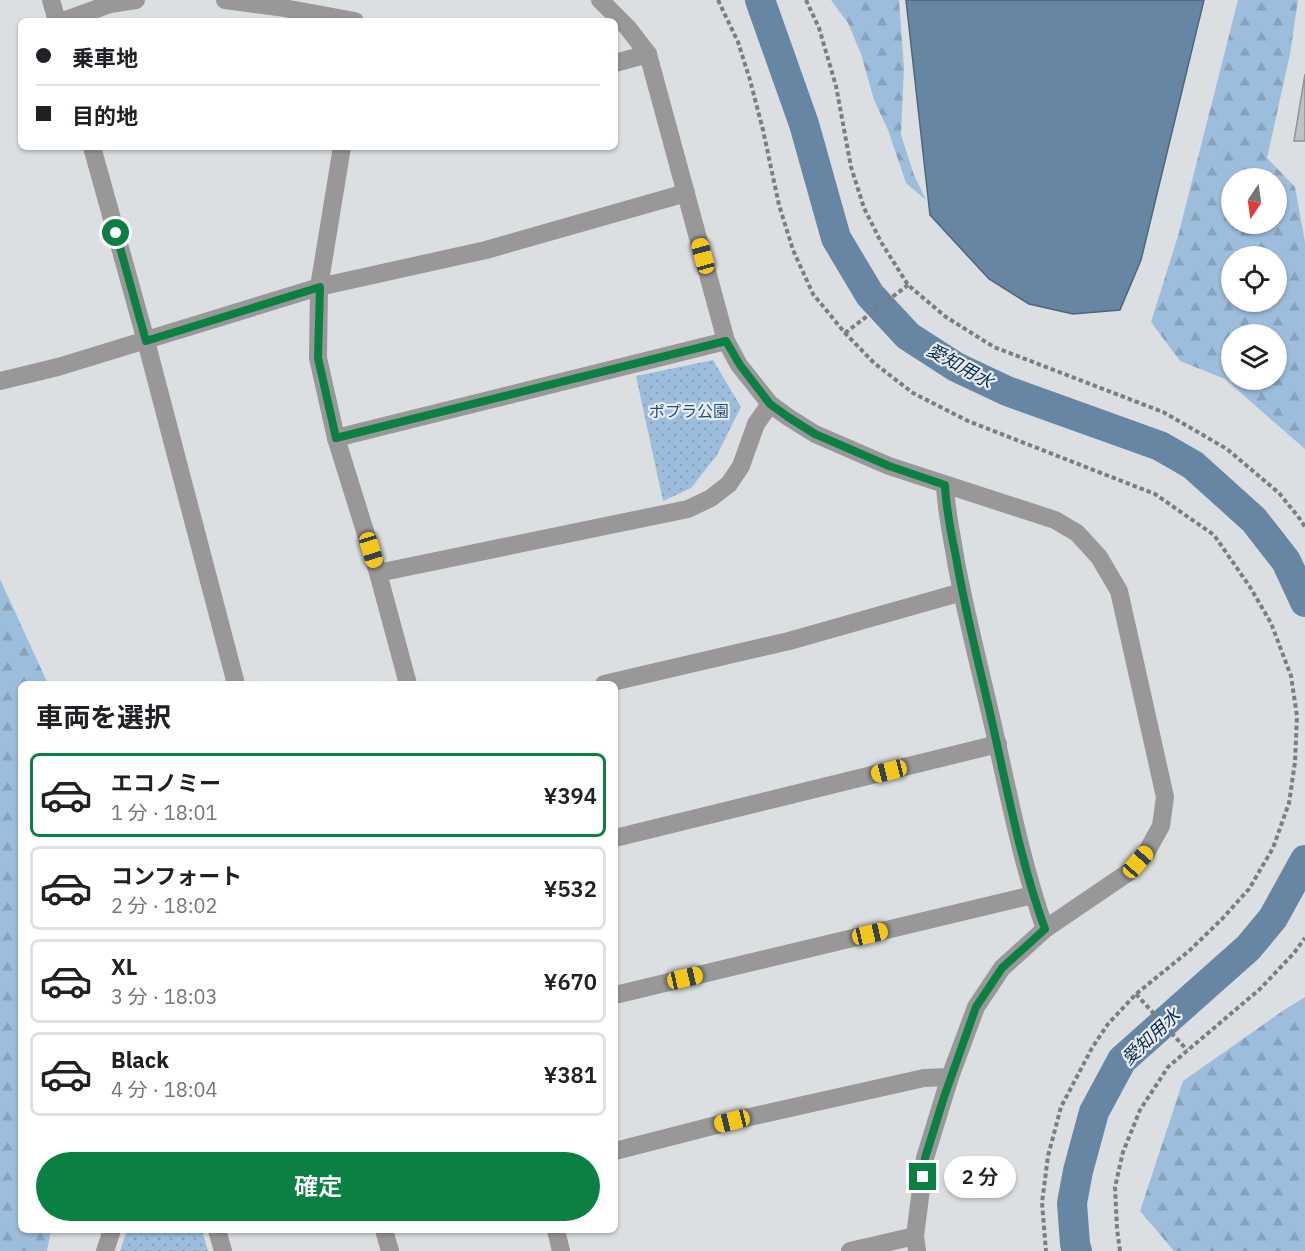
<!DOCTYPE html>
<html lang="ja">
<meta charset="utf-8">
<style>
:root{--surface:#fff;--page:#f6f6f6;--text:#202124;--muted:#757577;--line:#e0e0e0;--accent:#0b8043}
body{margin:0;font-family:"IBM Plex Sans","Noto Sans JP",sans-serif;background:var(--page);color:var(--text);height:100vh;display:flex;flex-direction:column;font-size:22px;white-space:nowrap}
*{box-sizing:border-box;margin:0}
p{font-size:20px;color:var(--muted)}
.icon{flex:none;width:33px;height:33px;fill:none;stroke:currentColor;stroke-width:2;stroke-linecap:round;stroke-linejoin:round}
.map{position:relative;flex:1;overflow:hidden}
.drawer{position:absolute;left:18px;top:681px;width:600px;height:552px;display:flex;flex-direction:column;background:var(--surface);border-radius:9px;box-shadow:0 2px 4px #0004}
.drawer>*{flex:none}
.hud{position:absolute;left:18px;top:18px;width:600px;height:132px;border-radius:9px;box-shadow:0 2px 4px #0004;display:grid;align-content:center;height:132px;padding:0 18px;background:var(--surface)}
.needle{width:39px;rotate:193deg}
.controls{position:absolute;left:1221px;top:168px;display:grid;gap:12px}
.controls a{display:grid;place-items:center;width:66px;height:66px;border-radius:50%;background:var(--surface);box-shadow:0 2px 4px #0004;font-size:30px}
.end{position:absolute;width:27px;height:27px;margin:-14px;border:8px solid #0b8043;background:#fff;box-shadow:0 0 0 3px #fff}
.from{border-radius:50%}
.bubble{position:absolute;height:42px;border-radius:21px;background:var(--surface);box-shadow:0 2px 4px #0004;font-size:20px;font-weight:600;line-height:42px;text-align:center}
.car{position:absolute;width:18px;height:36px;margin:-18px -9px;border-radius:8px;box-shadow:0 0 4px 2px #0007;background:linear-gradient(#f5c518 24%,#345 0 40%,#f5c518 0 76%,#345 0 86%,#f5c518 0)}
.hud b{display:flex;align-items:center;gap:21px;height:57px;font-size:22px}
.hud b+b{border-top:2px solid var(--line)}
.hud i{width:15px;height:15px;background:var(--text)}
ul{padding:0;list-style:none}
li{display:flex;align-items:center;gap:18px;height:84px;margin:0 12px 9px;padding:0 6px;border:3px solid var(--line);border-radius:9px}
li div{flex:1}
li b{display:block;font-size:22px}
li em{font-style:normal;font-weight:600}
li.on{border-color:var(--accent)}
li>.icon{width:54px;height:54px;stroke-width:1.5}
h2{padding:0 18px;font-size:27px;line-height:72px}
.primary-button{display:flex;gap:12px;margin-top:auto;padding:12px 18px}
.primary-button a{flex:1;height:69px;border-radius:36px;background:var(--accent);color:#fff;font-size:24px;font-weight:600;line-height:69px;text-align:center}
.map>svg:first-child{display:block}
.forest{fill:url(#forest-firs);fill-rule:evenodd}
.park{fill:url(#park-dots)}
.water{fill:#6686a4;stroke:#4f667b;stroke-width:1.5}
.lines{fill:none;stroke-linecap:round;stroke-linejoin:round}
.canal{stroke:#6686a4;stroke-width:30}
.building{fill:#bfc2c4;stroke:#909294;stroke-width:1.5}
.path{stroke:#7b7e7f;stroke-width:4;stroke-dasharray:4.5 3;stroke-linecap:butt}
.minor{stroke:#999797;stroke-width:18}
.route{stroke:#0b8043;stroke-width:8}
.labels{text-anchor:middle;stroke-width:4.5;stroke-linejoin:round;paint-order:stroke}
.park-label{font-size:16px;fill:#1f517b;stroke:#e9ecee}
.water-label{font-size:18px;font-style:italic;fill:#072e4d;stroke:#e9ecee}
</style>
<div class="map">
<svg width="1305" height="1251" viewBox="0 0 1305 1251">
<defs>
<pattern id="forest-firs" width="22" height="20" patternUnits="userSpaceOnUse" patternTransform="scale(1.5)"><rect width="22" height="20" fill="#9dbddc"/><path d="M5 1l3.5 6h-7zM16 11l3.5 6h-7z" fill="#87a2bc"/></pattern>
<pattern id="park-dots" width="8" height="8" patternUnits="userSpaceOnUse" patternTransform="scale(1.5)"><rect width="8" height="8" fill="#9dbddc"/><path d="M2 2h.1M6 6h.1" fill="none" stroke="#87a2bc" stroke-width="1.8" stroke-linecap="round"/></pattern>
</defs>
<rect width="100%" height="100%" fill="#dcdfe1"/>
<g class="forest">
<polygon points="831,0 899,0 904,68 901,135 914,175 926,200 906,183 888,130 874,100 861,54 848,23"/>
<path d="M1238,0H1298L1290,54L1267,158L1295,187L1305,242V449L1225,379L1180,361L1151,322L1178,236ZM1232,178H1276V224H1232ZM1276,256V302H1232V256ZM1232,334H1276V380H1232Z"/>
<polygon points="0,579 48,684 21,684 21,1230 51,1230 47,1251 0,1251"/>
<polygon points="1305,997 1305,1251 1174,1251 1140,1211 1183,1081 1284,1010"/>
</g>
<g class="park">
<polygon points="713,360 741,407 717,455 691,488 663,501 636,376"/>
<polygon points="127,1230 202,1230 208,1251 120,1251"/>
</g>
<polygon class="water" points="906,0 1204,0 1141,260 1120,310 1073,314 1029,304 989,279 930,215"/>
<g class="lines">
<g class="canal">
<polyline points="760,0 804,124 836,238 870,295 908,336 956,367 1007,391 1160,446 1193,465 1254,520 1286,561 1305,602"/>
<polyline points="1077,1251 1075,1244 1072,1203 1078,1171 1094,1112 1122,1060 1248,948 1273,918 1305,860"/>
</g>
</g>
<polygon class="building" points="1305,74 1305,141 1294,141"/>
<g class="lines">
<g class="path">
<polyline points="718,0 738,42 750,80 763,130 779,205 793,250 813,294 845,333 874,363 913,393 968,421 1155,494 1214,535 1250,587 1271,623 1291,676 1297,716 1295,762 1289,803 1273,848 1249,889 1222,919 1189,951 1136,994 1108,1024 1092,1048 1061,1107 1048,1156 1042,1203 1046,1251"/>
<polyline points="806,0 819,28 836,86 851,167 864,208 881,242 908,285 946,317 994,347 1163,412 1227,449 1279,493 1300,519 1305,527"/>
<polyline points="845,333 908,285"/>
<polyline points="1136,994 1187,1050"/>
<polyline points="1120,1251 1117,1229 1115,1187 1123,1152 1140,1110 1168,1067 1260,989 1294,953 1305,938"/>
</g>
<g class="minor">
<polyline points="51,0 57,21"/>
<polyline points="225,0 278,7 355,21"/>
<polyline points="600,0 628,28 648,54 726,341 739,365 770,404 788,417 815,434 889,466 1055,520 1077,533 1099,557 1119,591 1165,797 1161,826 1146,853 1129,872 1045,929 1002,968 976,1007 950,1077 925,1158 915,1236 917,1251"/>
<polyline points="63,21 110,4 136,0"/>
<polyline points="615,63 648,54"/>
<polyline points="92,147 146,341 236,684"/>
<polyline points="342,147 319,287 318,358 336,438 378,573 408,684"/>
<polyline points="0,381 58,367 319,287 486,250 686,193"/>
<polyline points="336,438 726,341"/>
<path d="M945,485C946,511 952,536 956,562C965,610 977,657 988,704C1006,779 1019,856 1045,929"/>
<polyline points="378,573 688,509 711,498 729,484 741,466 756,424 770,404"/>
<polyline points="604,684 789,641 962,592"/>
<polyline points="615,838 998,744"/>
<polyline points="615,995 1033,895"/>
<polyline points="615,1151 732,1121 924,1078 950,1077"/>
<polyline points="217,1230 223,1251"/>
<polyline points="384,1230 390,1251"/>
<polyline points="556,1230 561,1251"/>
<polyline points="105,1251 112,1230"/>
<polyline points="850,1251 915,1236"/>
</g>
</g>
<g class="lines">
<path class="route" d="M116,233L146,341L320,287L318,358L336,438L726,341L740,365L770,404L788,417L815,434L889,466L945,485C946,510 951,533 956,557C964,605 976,652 987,700C1005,776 1018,855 1045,929L1002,968L976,1007L944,1097L925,1158L923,1177"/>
</g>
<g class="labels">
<g class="park-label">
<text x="689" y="417">ポプラ公園</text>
</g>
<g class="water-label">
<text transform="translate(960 366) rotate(29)" y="6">愛知用水</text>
<text transform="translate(1151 1037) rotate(-43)" y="6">愛知用水</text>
</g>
</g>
</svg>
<div class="controls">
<a><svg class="needle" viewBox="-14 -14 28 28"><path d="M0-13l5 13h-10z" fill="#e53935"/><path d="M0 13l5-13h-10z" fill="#757577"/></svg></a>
<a><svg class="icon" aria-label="locate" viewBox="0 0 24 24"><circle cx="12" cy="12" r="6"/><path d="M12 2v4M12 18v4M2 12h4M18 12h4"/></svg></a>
<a><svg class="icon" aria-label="layers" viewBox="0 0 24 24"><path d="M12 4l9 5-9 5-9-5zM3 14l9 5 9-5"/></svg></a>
</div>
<i class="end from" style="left:116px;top:233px"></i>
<i class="end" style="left:923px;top:1177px"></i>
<div class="bubble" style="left:944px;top:1156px;width:72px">2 分</div>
<i class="car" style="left:703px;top:256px;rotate:345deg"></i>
<i class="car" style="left:371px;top:550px;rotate:163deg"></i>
<i class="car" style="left:889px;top:771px;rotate:256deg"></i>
<i class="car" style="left:1138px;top:862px;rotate:41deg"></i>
<i class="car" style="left:870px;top:934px;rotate:77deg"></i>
<i class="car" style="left:685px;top:978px;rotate:77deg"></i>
<i class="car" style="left:732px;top:1121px;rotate:256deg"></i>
<div class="hud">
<b><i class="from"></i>乗車地</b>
<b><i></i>目的地</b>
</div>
<section class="drawer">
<h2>車両を選択</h2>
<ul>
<li class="on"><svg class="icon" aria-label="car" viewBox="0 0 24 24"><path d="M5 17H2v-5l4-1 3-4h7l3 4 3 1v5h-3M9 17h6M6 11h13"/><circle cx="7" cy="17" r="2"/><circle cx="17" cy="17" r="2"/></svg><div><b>エコノミー</b><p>1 分 · 18:01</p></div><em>¥394</em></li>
<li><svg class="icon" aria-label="car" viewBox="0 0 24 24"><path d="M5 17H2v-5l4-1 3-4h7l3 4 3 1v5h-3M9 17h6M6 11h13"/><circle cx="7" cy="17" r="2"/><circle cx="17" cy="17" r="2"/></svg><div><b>コンフォート</b><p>2 分 · 18:02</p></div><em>¥532</em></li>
<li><svg class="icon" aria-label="car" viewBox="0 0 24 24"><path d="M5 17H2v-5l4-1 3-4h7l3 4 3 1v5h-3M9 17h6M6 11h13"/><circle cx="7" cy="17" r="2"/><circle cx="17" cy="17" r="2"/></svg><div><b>XL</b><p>3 分 · 18:03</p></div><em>¥670</em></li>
<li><svg class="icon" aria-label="car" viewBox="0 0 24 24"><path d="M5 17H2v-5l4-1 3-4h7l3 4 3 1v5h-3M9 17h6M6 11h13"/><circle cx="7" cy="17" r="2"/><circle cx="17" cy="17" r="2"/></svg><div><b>Black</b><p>4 分 · 18:04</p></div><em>¥381</em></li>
</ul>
<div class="primary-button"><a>確定</a></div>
</section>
</div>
